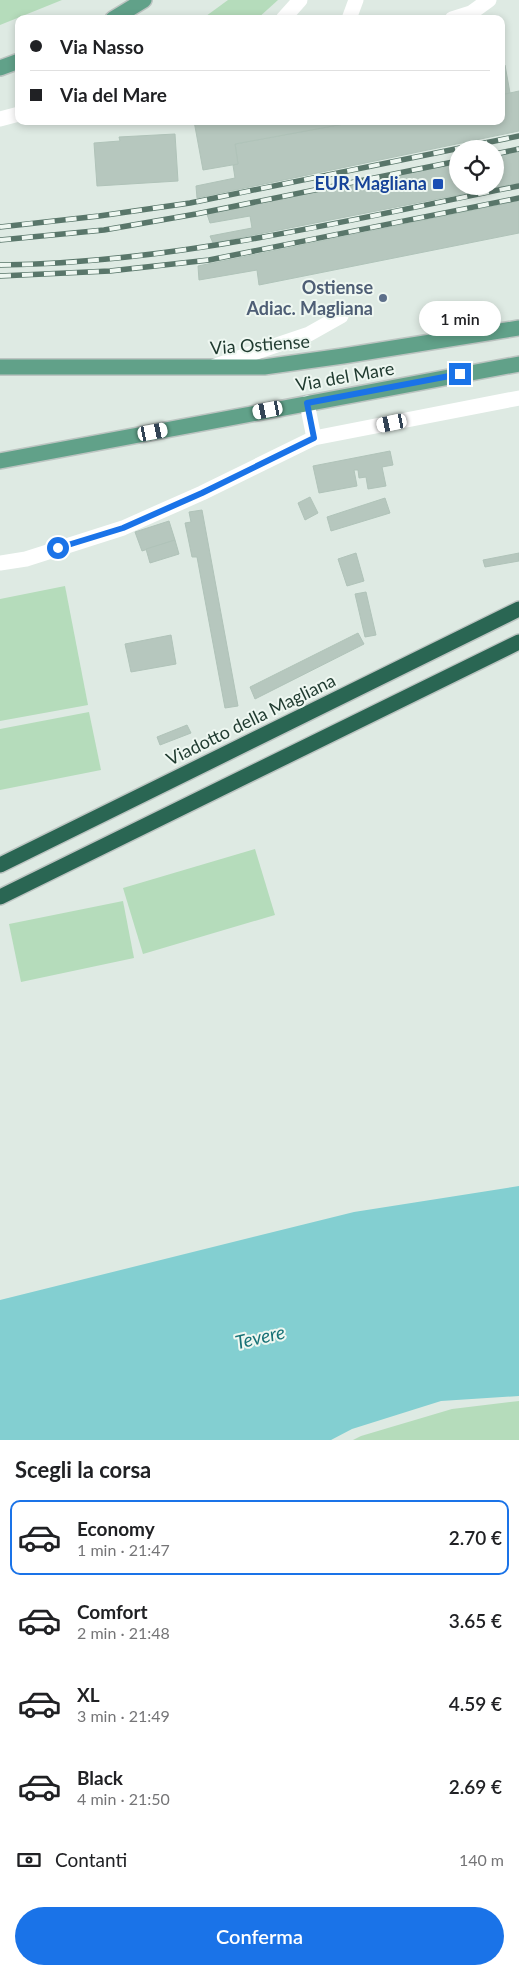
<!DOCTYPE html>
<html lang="it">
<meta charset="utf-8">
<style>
:root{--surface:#fff;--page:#f6f6f6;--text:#202124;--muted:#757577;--line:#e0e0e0;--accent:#1a73e8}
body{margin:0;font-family:Lato,sans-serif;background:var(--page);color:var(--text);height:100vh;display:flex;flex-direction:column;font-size:19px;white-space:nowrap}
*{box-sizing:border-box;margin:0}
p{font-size:16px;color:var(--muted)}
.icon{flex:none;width:28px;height:28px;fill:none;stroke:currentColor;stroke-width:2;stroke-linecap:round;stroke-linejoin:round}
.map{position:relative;height:1440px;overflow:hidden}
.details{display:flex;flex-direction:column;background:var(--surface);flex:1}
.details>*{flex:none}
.top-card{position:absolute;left:15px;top:15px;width:490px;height:110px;border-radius:10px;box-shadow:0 2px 8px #0003;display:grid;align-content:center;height:110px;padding:0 15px;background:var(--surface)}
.fabs{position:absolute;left:449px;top:140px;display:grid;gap:10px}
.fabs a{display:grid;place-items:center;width:55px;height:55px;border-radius:50%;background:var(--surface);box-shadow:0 2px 8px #0003;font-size:25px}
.end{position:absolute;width:22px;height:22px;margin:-11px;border:6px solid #1a73e8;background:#fff;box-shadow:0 0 0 2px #fff}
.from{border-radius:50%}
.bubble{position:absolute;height:35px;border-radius:18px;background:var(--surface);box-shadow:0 2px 8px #0003;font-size:16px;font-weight:600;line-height:35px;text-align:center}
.car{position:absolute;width:15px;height:30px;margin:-15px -8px;border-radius:6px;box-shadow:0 0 4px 1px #0007;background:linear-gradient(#fff 24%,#345 0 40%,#fff 0 76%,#345 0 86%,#fff 0)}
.top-card b{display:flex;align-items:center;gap:18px;height:48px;font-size:19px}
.top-card b+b{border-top:1px solid var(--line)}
.top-card i{width:12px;height:12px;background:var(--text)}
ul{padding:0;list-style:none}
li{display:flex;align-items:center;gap:15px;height:75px;margin:0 10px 8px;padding:0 5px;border:2px solid transparent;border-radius:10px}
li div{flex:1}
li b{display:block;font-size:19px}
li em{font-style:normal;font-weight:600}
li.selected{border-color:var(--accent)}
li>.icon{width:45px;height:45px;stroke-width:1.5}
h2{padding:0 15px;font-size:22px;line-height:60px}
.pay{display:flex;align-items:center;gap:12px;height:55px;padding:0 15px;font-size:19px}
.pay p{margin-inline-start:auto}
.primary-button{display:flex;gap:10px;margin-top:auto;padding:10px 15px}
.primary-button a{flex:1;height:58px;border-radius:30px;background:var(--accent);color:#fff;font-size:20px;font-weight:600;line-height:58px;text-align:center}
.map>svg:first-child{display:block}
.green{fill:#b5dcbb}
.water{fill:#83cfd1}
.building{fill:#b6c7be;stroke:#b0c3b9}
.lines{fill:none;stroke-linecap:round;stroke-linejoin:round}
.major-casing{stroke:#bcc4c1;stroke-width:18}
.highway-casing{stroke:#bcc4c1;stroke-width:18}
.minor{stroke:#fff;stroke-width:15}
.major{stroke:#61a189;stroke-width:15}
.highway{stroke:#2a6653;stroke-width:15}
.rail-casing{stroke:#59766a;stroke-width:5.5}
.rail{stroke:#eef7f1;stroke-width:4;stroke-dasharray:11;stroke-linecap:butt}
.route{stroke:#1a73e8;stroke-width:6}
.transit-dot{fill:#1a4fb4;stroke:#eef7f1;stroke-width:2}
.service-dot{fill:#5c6f8a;stroke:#eef7f1;stroke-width:2}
.labels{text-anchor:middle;stroke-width:4;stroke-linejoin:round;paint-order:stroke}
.transit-label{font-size:18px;font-weight:bold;fill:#164399;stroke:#eef7f1;text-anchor:end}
.service-label{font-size:18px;font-weight:bold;fill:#4e5e75;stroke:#eef7f1;text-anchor:end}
.street-label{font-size:18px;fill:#1f3a2f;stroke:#eef7f1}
.water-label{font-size:19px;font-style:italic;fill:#187276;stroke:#eef7f1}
</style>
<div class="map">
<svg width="519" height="1440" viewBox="0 0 519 1440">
<rect width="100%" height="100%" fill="#deeae3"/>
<g class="green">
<polygon points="0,0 62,0 0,25"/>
<polygon points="228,0 278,0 257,19 202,19"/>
<polygon points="65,586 88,705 0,721 0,599"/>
<polygon points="89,712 101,770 0,790 0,729"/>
<polygon points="255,849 275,915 143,954 123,888"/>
<polygon points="123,901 134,958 21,982 9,924"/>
<polygon points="519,1401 519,1440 353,1440 361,1436 452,1409"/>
</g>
<polygon class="water" points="519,1186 519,1396 441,1401 352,1429 331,1440 0,1440 0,1300 354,1212"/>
<g class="building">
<polygon points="505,65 510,93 501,95 501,66"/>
<polygon points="519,91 519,131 197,198 196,186 235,178 233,165 238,164 235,144 360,121 501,121 501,95"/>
<polygon points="194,121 360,121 235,144 238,164 203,170"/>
<polygon points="175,134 178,181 97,186 94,143 120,141 119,137"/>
<polygon points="519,151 519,183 213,243 210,236 252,228 250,216 210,223 207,214 458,163 458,186 495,186 495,156"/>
<polygon points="519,201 519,233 259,285 257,270 199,280 198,266"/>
<polygon points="390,451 393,465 382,467 386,486 368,489 366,477 359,478 358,470 354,470 357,486 319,493 313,466"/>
<polygon points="310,497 318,513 305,520 298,503"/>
<polygon points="385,498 390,513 331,531 327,517"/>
<polygon points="202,510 238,706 225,708 197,557 192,557 185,523 191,522 189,512"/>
<polygon points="169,521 175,540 142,551 135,532"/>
<polygon points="175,540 179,554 150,563 146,549"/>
<polygon points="356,553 364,581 347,586 338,559"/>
<polygon points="519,553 519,561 485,567 483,560"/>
<polygon points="366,592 376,635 365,637 355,594"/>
<polygon points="358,633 364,644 255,699 250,687"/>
<polygon points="171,635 176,664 131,672 125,644"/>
<polygon points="187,725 191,733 160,745 157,737"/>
</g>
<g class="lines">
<g class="major-casing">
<g id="major">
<polyline points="113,19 144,0"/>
<polyline points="0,68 19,61"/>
<polyline points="0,367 264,367 343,356 519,328"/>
<polyline points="0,461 519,364"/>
</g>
</g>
<g class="highway-casing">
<g id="highway">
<polyline points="0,865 519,609"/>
<polyline points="0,897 519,642"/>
</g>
</g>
<g class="minor">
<polyline points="283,19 300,0"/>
<polyline points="349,19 356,0"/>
<polyline points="452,19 471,13 489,0"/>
<polyline points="0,119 19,114"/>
<polyline points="215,366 309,334 341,316"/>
<polyline points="307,403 314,438"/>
<polyline points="0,563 26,559 123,528 202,493 314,438 519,398"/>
</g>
<use href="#major" class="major"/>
<use href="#highway" class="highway"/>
<g class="rail-casing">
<g id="rail">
<polyline points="495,154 519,149"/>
<polyline points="0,227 99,216 190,203 519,136"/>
<polyline points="0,240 104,230 196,214 458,161"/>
<path d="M0,265C176,263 347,220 519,186"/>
<polyline points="0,276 110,271 209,260 519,198"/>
</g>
</g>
<use href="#rail" class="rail"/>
</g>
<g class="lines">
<polyline class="route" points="58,548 123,528 202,493 314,438 307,403 460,374"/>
</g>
<rect class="transit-dot" x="432" y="178" width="12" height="12" rx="2.5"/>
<circle class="service-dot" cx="383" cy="298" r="5"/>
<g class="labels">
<g class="transit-label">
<text x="427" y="190">EUR Magliana</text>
</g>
<g class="service-label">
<text x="373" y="294">Ostiense<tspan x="373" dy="21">Adiac. Magliana</tspan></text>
</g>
<g class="street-label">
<text transform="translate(260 345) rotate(-4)" y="6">Via Ostiense</text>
<text transform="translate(345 377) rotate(-10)" y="6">Via del Mare</text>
<text transform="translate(251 720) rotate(-26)" y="6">Viadotto della Magliana</text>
</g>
<g class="water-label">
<text transform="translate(260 1337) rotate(-13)" y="7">Tevere</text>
</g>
</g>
</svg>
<div class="fabs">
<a><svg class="icon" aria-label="locate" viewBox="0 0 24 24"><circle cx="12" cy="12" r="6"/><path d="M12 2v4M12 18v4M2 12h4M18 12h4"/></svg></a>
</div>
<i class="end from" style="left:58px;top:548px"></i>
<i class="end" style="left:460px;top:374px"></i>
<div class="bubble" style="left:419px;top:301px;width:82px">1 min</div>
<i class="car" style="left:268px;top:410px;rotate:259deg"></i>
<i class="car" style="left:392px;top:423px;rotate:258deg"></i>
<i class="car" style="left:153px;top:432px;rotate:79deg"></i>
<div class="top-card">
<b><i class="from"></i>Via Nasso</b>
<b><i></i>Via del Mare</b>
</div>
</div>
<section class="details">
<h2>Scegli la corsa</h2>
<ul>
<li class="selected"><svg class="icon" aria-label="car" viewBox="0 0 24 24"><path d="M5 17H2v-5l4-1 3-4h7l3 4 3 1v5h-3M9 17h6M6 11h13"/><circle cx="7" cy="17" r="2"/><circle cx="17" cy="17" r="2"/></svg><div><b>Economy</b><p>1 min · 21:47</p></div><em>2.70 €</em></li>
<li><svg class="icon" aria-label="car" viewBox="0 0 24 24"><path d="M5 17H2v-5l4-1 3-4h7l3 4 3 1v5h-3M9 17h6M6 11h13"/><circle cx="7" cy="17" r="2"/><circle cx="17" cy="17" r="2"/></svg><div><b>Comfort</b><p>2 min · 21:48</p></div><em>3.65 €</em></li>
<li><svg class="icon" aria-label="car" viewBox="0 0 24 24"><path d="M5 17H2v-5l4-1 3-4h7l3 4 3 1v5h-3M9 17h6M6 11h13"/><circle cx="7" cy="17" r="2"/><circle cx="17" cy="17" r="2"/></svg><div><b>XL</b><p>3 min · 21:49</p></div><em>4.59 €</em></li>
<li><svg class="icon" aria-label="car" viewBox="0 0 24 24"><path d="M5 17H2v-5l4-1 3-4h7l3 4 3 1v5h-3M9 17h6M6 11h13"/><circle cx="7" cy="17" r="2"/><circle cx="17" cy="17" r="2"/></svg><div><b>Black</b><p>4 min · 21:50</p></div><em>2.69 €</em></li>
</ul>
<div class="pay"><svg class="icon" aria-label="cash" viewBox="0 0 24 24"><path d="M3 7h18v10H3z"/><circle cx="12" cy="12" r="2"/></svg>Contanti<p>140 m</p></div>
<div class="primary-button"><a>Conferma</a></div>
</section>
